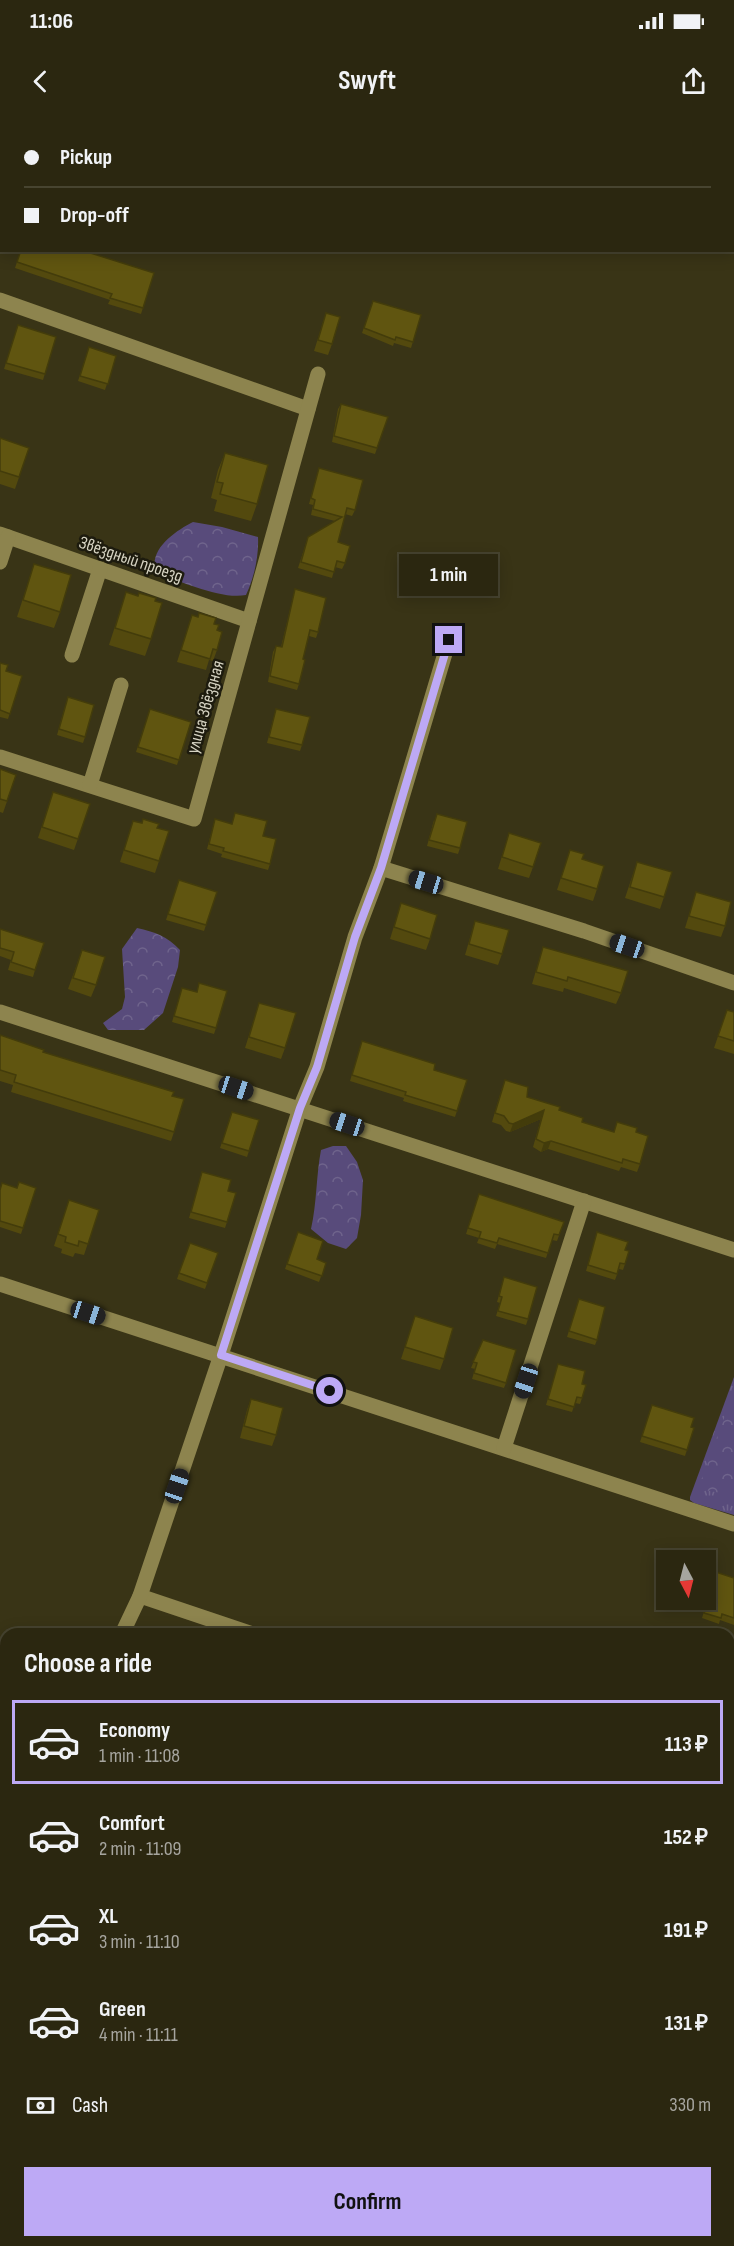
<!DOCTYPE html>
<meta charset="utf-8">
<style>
:root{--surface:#2b2710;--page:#332f19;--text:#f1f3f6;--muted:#a6a59f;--line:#474430;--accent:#bda9f5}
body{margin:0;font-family:"Sofia Sans Condensed",sans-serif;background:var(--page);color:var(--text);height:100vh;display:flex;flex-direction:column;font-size:22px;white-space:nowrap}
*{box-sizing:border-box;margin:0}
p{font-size:20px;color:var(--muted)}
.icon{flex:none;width:33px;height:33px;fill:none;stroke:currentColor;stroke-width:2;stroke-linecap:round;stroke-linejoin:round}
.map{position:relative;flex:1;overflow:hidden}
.drawer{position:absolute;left:0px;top:1508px;width:735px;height:620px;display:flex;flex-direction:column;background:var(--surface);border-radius:18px 18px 0 0;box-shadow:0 3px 15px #0003,0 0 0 2px var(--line)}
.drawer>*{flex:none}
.top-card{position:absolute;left:0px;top:0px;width:735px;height:132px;box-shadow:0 3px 15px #0003,0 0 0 2px var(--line);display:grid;align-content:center;height:132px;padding:0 24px;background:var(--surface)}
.needle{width:39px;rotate:173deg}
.controls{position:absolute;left:656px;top:1430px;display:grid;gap:12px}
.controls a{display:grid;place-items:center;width:60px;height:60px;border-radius:0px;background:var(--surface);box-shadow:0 3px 15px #0003,0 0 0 2px var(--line);font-size:30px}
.end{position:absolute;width:27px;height:27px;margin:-14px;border:8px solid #bda9f5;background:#111;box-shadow:0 0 0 3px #111}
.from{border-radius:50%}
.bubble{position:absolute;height:42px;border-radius:0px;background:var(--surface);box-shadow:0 3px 15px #0003,0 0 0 2px var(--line);font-size:20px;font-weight:700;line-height:42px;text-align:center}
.car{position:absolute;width:18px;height:36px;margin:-18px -9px;border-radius:8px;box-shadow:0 0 4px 2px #0007;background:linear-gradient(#222 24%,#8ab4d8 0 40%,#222 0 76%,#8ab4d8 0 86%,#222 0)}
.top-card b{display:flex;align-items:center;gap:21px;height:57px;font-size:22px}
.top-card b+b{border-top:2px solid var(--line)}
.top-card i{width:15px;height:15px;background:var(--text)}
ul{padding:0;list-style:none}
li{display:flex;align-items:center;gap:18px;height:84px;margin:0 12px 9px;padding:0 12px;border:3px solid transparent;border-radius:0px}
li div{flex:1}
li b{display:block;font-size:22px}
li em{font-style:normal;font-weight:700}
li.current{border-color:var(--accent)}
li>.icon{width:54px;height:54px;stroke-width:1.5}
h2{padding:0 24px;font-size:27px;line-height:72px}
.pay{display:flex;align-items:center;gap:15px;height:66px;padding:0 24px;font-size:22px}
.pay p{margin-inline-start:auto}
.action{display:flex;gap:12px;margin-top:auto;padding:12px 24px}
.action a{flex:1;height:69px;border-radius:0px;background:var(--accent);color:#111;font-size:24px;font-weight:700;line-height:69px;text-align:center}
.status{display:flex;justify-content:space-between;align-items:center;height:42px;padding:0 30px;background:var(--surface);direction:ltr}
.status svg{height:16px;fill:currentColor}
header{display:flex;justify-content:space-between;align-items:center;height:78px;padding:0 24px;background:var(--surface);font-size:27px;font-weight:700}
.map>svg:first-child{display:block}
.grass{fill:url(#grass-tufts)}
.forest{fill:url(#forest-crowns)}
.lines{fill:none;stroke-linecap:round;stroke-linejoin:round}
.minor{stroke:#8d844e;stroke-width:15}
.wall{fill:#53490e}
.shaded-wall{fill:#433c0b}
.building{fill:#605510;stroke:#433c0b;stroke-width:1.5}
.route{stroke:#bda9f5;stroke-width:8}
.labels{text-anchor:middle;stroke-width:5;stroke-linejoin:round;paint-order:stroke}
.street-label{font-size:18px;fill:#d6d3c2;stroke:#1d1b0e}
</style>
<div class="status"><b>11:06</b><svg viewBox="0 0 49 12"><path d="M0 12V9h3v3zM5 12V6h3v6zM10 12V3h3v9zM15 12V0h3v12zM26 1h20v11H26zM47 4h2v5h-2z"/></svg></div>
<header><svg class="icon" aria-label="back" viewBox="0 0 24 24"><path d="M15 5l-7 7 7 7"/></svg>Swyft<svg class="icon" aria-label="share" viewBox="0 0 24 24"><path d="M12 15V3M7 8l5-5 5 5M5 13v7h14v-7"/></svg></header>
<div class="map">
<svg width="734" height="2126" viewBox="0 0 734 2126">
<defs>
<pattern id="grass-tufts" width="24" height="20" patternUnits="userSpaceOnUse" patternTransform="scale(1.5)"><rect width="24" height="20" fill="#584b7b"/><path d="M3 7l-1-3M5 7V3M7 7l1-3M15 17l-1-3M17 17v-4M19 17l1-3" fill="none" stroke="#6f648c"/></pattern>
<pattern id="forest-crowns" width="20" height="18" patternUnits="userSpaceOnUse" patternTransform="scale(1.5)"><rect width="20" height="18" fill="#584b7b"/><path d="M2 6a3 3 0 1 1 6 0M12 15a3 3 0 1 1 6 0" fill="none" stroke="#6f648c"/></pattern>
</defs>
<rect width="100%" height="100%" fill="#393416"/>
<polygon class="grass" points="734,1257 734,1395 694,1383 690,1380 690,1377"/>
<g class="forest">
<path d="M193,402L222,407L258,417C259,436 254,458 246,475C221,480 182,461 157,454C146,431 175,411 193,402Z"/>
<path d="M137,808C155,812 167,816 180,830L178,847L163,893L144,910H108L103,903L122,889L125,877L122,829Z"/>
<path d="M333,1026H346L357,1042L363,1060L361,1095L357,1118L346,1129L328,1123L311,1109C317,1083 316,1056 321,1030Z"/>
<polygon points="734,1283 734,1376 705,1370 700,1363 726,1293"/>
<polygon points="729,1698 734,1700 734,1798 729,1798"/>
</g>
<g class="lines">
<g class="minor">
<polyline points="155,2 155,0"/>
<polyline points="0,29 2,30"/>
<polyline points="0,180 308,289"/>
<polyline points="0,414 249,501"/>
<polyline points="0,442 8,417"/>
<polyline points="72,535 100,449"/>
<polyline points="0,637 194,699 318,254"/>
<polyline points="90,665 121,565"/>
<polyline points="381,748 584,811 734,863"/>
<polyline points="0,892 734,1130"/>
<polyline points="0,1164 734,1404"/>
<polyline points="504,1328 584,1081"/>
<polyline points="140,1476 253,1514"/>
<polyline points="122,1514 140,1476 221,1235 300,988 317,947 355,817 381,748 449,520"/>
<polyline points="729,1671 734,1673"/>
</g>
</g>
<g class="wall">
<polygon points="21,130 154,153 141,194 108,184 110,180 15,148"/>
<polygon points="373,181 421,195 411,228 394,223 393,226 362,213"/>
<polygon points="326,193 332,224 328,235 314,231"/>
<polygon points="18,205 56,217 43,260 4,249"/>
<polygon points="89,227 116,236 105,270 78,261"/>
<polygon points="341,284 388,297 375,334 332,322 338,289"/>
<polygon points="0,318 29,328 15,369 0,364"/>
<polygon points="225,333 257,384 251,401 214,391 217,380 211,378 218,350"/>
<polygon points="319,348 355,390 352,396 345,394 338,422 345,443 342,449 335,447 332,458 298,448 308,417 335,401 311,395 313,385 309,384"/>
<polygon points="34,444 60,492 54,508 17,497"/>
<polygon points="295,469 318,512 316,518 309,516 303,539 299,564 297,570 268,562 273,532 276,526 281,527"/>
<polygon points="126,472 155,481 151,519 145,536 109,525"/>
<polygon points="192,495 214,504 217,510 217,530 213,541 209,540 206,550 177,542"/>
<polygon points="0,543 6,551 22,556 8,599 0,597"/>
<polygon points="66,583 85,617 83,623 57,615"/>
<polygon points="150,589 191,602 177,645 136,632"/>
<polygon points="276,589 302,625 300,631 267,623"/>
<polygon points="0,649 16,655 3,693 0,692"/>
<polygon points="53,672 90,684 74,730 38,718"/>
<polygon points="215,699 263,716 270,744 268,750 221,737 222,734 207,729"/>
<polygon points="434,700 460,728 458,734 427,726"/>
<polygon points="133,701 157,708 159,741 155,753 120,742"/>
<polygon points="509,713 533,747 529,758 498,749"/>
<polygon points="570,730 582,739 597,769 593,781 557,770"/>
<polygon points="637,742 664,777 660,789 625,778"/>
<polygon points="179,760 217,772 204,811 166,800"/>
<polygon points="696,772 725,806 721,817 685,808"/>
<polygon points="401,783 430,819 426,830 390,819"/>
<polygon points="475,801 502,834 498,845 465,835"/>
<polygon points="0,809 35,850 33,857 8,850 11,840 0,836"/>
<polygon points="543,827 621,873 616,884 564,868 563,872 532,864"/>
<polygon points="82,830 96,865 91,877 68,869"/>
<polygon points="182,868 216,908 214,914 172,902"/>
<polygon points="259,883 285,928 281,939 245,928"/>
<polygon points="727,890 734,892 734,934 714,928"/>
<polygon points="0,915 43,932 172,976 174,1012 171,1021 11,972 13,965 0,961"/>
<polygon points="362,921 434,950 467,960 455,997 403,981 404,978 350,961"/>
<polygon points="502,968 527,977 559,990 582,1002 614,1012 617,1002 636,1012 640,1044 637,1052 621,1047 619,1051 548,1029 541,1032 533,1027 541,999 510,1012 506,1011 501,1005 492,1002"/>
<polygon points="232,992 259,1000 247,1037 220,1028"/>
<polygon points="202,1052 228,1071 227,1102 225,1108 189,1098"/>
<polygon points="17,1068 36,1068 21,1114 0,1107 0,1069"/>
<polygon points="479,1074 564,1102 557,1121 552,1120 546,1138 497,1124 495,1129 477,1123 479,1118 466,1114"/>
<polygon points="69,1080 99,1090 84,1135 75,1133 73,1137 61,1133 62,1129 54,1126"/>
<polygon points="298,1112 317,1139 326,1143 319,1162 285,1149"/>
<polygon points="597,1112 625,1130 625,1144 623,1150 619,1149 615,1160 586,1151"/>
<polygon points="190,1123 218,1133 205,1169 177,1159"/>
<polygon points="504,1157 528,1199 526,1205 496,1196 500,1183 497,1182"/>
<polygon points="579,1179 597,1220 595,1225 567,1217"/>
<polygon points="415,1196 444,1239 440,1250 401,1239"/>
<polygon points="483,1220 506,1263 504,1268 472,1259 475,1249 471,1248"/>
<polygon points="558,1244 582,1264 582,1278 580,1284 575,1283 572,1292 546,1285"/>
<polygon points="251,1279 276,1315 272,1326 240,1318 247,1290"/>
<polygon points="652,1285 694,1308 685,1336 640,1322"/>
<polygon points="716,1452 734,1458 734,1505 720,1500 719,1504 702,1498"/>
</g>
<g class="shaded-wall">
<polygon points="544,990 541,999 510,1012 513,1004"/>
<polygon points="551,1021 548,1029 541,1032 544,1023"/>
</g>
<g class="building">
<polygon points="21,130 81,130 154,153 143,188 110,178 112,174 17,142"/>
<polygon points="373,181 421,195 413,222 396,217 395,220 364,208"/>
<polygon points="326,193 340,197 332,224 318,220"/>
<polygon points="18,205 56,217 45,254 6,243"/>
<polygon points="89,227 116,236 108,264 80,256"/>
<polygon points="341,284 388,297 377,328 334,316"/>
<polygon points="0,318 29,328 19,357 0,351"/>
<polygon points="225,333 268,345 257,384 220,374 223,363 217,362"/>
<polygon points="319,348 363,360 355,390 347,388 338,422 350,426 345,443 337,441 334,452 301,442 308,417 342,397 313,389 315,380 311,378"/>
<polygon points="34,444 71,455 60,492 23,480"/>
<polygon points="295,469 326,478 318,512 310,510 303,539 305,540 299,564 270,556 276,526 282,527"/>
<polygon points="126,472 138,476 139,473 156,478 155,481 162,483 151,519 115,508"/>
<polygon points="199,493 216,498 214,504 219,505 217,510 222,512 217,530 213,529 210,539 181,530 192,495 198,497"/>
<polygon points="0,543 8,545 6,551 22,556 10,594 0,590"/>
<polygon points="68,577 94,585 85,617 59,609"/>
<polygon points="150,589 191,602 179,640 138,627"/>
<polygon points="276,589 310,597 302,625 269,617"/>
<polygon points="0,649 16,655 7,681 0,679"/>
<polygon points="53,672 90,684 78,719 42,707"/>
<polygon points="235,693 267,701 263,716 276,719 270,744 223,731 224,728 209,724 215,699 232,704"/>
<polygon points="437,694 467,702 460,728 429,720"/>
<polygon points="143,699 159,704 157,708 169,711 159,741 124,730 133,701 142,703"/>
<polygon points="509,713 541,723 533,747 502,737"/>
<polygon points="570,730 584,734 582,739 604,746 597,769 561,758"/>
<polygon points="637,742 672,752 664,777 630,767"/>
<polygon points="179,760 217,772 206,805 168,794"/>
<polygon points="696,772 731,782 725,806 689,796"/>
<polygon points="401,783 437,795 430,819 394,807"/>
<polygon points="475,801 509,810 502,834 469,824"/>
<polygon points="0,809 44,823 35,850 11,842 14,832 0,828"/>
<polygon points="543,827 628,851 621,873 568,857 567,861 536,852"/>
<polygon points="82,830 105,837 96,865 73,858"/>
<polygon points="199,863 227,871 216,908 174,896 182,868 197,872"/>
<polygon points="259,883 296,893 285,928 249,917"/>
<polygon points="727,890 734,892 734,921 718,916"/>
<polygon points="0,915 44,930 43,932 174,972 172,976 184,979 174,1012 14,962 16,955 0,950"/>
<polygon points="362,921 435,944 434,950 467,960 457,991 405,975 406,972 352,955"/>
<polygon points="505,960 528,967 527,977 560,987 559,990 583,998 582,1002 614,1012 617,1002 637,1008 636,1012 648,1016 640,1044 623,1039 622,1043 551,1021 544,1023 536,1019 544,990 513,1004 509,1003 504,996 495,993"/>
<polygon points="232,992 259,1000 249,1031 222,1023"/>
<polygon points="202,1052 231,1060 228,1071 236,1073 227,1102 191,1092"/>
<polygon points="19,1062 36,1068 23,1108 0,1101 0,1070 2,1063 17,1068"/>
<polygon points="479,1074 564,1102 559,1115 554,1114 548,1133 499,1118 497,1123 479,1118 481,1112 468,1108"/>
<polygon points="69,1080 99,1090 88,1124 79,1121 78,1126 65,1122 66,1117 58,1114"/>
<polygon points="298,1112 323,1121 317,1139 326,1143 322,1156 287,1144"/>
<polygon points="597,1112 628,1122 625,1130 629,1131 625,1144 620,1143 617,1154 588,1145"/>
<polygon points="190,1123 218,1133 207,1163 179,1153"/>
<polygon points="504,1157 537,1167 528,1199 498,1191 502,1177 499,1176"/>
<polygon points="579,1179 605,1187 597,1220 569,1211"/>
<polygon points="415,1196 453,1208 444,1239 405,1227"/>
<polygon points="483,1220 516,1230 506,1263 474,1253 477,1243 473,1242"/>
<polygon points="558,1244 585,1251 582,1264 586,1265 582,1278 577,1277 574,1287 548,1279"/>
<polygon points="251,1279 283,1288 276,1315 244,1306"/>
<polygon points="652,1285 694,1298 691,1307 694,1308 687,1330 642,1316"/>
<polygon points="716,1452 734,1458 734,1498 722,1494 721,1498 704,1493"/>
<polygon points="50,2121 73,2121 82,2126 47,2126"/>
</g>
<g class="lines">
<polyline class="route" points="330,1271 221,1235 300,988 317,947 355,817 381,748 449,520"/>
</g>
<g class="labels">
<g class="street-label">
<text transform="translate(131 439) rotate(19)" y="6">Звёздный проезд</text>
<text transform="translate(205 587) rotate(-74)" y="6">улица Звёздная</text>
</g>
</g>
</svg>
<div class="controls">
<a><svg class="needle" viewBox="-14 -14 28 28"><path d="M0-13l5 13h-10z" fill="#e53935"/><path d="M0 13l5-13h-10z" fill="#a6a59f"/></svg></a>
</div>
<i class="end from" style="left:330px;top:1271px"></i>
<i class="end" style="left:449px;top:520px"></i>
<div class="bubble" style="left:399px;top:434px;width:99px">1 min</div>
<i class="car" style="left:426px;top:762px;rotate:287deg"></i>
<i class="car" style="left:627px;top:826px;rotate:289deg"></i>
<i class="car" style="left:236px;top:968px;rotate:108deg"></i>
<i class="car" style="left:347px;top:1004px;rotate:288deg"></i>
<i class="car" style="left:88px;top:1193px;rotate:108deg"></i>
<i class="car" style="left:526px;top:1261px;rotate:198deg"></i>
<i class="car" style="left:177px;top:1366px;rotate:19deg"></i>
<div class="top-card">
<b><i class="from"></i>Pickup</b>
<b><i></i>Drop-off</b>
</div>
<section class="drawer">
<h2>Choose a ride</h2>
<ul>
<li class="current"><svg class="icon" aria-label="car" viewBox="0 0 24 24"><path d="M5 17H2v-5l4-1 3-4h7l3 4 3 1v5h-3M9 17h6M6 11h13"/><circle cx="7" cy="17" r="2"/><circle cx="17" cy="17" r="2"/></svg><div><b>Economy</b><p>1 min · 11:08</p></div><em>113 ₽</em></li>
<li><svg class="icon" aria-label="car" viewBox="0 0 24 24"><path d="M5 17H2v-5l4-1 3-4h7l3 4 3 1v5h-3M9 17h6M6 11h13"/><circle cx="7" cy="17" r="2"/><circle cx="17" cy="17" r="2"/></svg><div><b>Comfort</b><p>2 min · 11:09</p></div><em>152 ₽</em></li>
<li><svg class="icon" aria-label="car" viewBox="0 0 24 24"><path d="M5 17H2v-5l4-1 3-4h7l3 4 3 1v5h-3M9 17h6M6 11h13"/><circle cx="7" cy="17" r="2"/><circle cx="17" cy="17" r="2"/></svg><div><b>XL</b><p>3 min · 11:10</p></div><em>191 ₽</em></li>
<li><svg class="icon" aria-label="car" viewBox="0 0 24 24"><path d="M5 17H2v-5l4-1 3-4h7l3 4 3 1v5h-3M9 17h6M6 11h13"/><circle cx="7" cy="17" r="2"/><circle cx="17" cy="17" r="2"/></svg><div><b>Green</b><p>4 min · 11:11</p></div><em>131 ₽</em></li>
</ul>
<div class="pay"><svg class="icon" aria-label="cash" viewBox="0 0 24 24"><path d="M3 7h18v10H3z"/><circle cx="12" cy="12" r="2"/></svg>Cash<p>330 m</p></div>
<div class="action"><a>Confirm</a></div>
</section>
</div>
